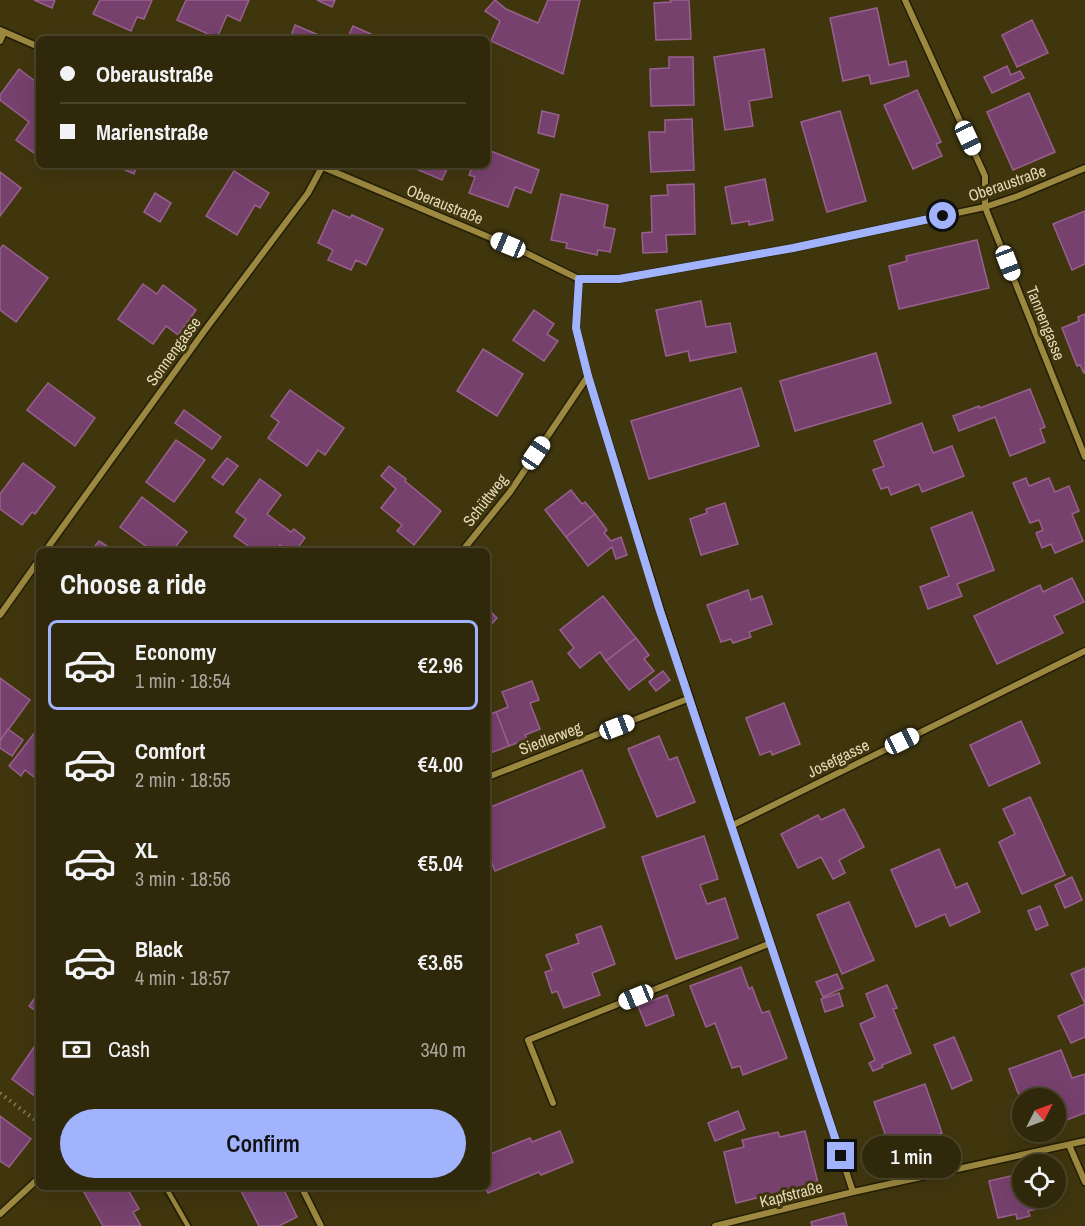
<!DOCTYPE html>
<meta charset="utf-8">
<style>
:root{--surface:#30280a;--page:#383013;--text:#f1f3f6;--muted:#a8a69c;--line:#4b442b;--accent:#a1b3fd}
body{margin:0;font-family:"Archivo Narrow",sans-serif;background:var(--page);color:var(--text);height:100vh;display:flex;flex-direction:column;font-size:22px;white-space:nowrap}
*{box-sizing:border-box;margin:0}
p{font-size:20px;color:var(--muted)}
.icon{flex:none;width:33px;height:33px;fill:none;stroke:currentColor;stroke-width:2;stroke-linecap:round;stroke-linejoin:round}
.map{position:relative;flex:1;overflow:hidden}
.side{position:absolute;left:36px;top:548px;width:454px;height:642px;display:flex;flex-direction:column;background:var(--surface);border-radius:9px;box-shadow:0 6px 24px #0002,0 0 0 2px var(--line)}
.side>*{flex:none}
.hud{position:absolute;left:36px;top:36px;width:454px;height:132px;border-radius:9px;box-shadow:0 6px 24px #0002,0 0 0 2px var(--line);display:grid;align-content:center;height:132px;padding:0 24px;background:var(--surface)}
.needle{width:39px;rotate:48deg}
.buttons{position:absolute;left:1012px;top:1088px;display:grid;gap:12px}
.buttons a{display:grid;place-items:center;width:54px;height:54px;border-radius:50%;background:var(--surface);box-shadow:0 6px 24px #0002,0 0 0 2px var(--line);font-size:30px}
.end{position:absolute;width:27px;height:27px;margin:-14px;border:8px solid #a1b3fd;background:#111;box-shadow:0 0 0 3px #111}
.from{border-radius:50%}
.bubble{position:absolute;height:42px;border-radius:21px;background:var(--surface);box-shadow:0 6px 24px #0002,0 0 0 2px var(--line);font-size:20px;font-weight:600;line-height:42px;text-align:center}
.car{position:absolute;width:18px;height:36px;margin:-18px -9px;border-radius:8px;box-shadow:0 0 4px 2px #0007;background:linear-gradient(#fff 24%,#345 0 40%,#fff 0 76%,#345 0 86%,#fff 0)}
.hud b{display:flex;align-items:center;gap:21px;height:57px;font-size:22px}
.hud b+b{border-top:2px solid var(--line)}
.hud i{width:15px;height:15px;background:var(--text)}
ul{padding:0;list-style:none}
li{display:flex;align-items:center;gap:18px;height:90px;margin:0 12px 9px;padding:0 12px;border:3px solid transparent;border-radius:9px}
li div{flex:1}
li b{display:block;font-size:22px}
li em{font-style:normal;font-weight:600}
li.active{border-color:var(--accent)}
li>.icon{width:54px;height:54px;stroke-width:1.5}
h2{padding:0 24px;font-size:27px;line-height:72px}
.pay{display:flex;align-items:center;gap:15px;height:66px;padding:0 24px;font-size:22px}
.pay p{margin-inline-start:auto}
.cta{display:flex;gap:12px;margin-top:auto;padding:12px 24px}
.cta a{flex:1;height:69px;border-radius:36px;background:var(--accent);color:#111;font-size:24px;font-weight:600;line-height:69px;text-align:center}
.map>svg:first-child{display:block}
.building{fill:#77416e;stroke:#99608e;stroke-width:1.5}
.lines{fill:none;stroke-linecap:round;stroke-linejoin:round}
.service-casing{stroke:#241d06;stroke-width:8}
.minor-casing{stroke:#241d06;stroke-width:9}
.path{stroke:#897f59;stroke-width:4;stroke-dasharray:1.5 4.5;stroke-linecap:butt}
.service{stroke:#9c883f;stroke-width:4.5}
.minor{stroke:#9c883f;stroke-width:6}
.route{stroke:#a1b3fd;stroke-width:8}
.labels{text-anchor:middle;stroke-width:6;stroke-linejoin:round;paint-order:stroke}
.street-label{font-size:16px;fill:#e4dab6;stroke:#40360e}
</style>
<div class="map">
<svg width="1085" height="1226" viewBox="0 0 1085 1226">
<rect width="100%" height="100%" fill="#40360e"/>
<g class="building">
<polygon points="34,0 55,0 52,8"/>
<polygon points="100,0 152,0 144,19 137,17 131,31 93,14"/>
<polygon points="186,0 249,0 240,21 227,15 217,38 177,20"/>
<polygon points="317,0 335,0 332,7"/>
<polygon points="495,0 506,9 538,23 548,0 580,0 563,74 491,41 500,21 485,11"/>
<polygon points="670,0 689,0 691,39 656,40 654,3 671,2"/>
<polygon points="877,8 889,65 906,61 909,76 871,84 869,75 843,81 830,18"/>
<polygon points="1032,20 1048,53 1017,67 1002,35"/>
<polygon points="295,25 323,37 322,39 290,39"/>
<polygon points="353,26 382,39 347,39"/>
<polygon points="764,49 772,97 749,101 753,126 725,130 714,57"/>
<polygon points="669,57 693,57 694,105 651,106 650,69 669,68"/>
<polygon points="1007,66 1011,75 1020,71 1024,78 992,93 984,77"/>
<polygon points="19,69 39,84 39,146 34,153 16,140 29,122 0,100 0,95"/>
<polygon points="917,90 941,142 936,144 942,156 913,169 884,105"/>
<polygon points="1029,93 1055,152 1013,170 987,112"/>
<polygon points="542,111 559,115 554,137 538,133"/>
<polygon points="840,111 866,201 827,212 801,122"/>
<polygon points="692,119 694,170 651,172 649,132 665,132 665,120"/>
<polygon points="488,150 539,170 531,193 515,187 508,207 469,193 475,177 469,175 473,165 488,165"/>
<polygon points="114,165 137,165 134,174"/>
<polygon points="407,165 449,165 442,180"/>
<polygon points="234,171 269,193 260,208 255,205 237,235 206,216"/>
<polygon points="0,172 21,188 0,216"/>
<polygon points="765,179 773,220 749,225 749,221 732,224 725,187"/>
<polygon points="694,184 695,234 666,235 667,252 643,253 642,233 652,232 651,196 668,195 667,185"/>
<polygon points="155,193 171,203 160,222 144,212"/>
<polygon points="561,194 608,205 604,227 615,229 610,252 598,250 597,255 566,248 567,243 551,240"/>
<polygon points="333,210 350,218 352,215 383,229 366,265 356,260 351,270 328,260 333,250 318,243"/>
<polygon points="1085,211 1085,264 1072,270 1053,224"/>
<polygon points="977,240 989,288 899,309 889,266 907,261 906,256"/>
<polygon points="3,245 48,278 16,322 0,310 0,249"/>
<polygon points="143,284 157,294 163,285 196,310 178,335 166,326 153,344 118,319"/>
<polygon points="701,301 706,327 730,323 736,352 690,361 688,351 666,356 656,310"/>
<polygon points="534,310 554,324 547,334 558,341 544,361 513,340"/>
<polygon points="1085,314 1085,373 1084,373 1080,365 1077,366 1062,328 1079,321 1078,317"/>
<polygon points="483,349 523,374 497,416 457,391"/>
<polygon points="876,353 891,403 795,431 780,381"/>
<polygon points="48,383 95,418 75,446 27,410"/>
<polygon points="741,388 759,446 649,479 631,421"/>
<polygon points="1030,389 1045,427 1040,429 1045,442 1010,456 995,417 959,431 953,416 979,406 980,408"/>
<polygon points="290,390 344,428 325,455 318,450 307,466 268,438 279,422 271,416"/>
<polygon points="184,410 221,437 212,449 175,423"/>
<polygon points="922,423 933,453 952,446 964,476 922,492 919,484 891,495 888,487 881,489 873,470 884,466 874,441"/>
<polygon points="176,440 205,460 174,502 146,482"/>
<polygon points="227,458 238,466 223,485 212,477"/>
<polygon points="23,463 55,487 35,514 32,512 22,525 0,509 0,494"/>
<polygon points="389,466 406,479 405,481 441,511 414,545 397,531 402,525 381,508 396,489 381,476"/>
<polygon points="1026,478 1029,486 1049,478 1055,492 1069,486 1079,511 1072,514 1083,541 1055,553 1051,544 1042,548 1036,533 1043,530 1039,520 1030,523 1013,483"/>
<polygon points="260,479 281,495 267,514 291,532 294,529 305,538 296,550 287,550 280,545 276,550 254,550 234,536 246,519 236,512"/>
<polygon points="571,490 582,504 585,502 595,514 566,537 545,510"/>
<polygon points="142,497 187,532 173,550 151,550 120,527"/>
<polygon points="725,503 738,544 701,555 690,519 707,513 706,509"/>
<polygon points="972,512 994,570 957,584 962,596 928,609 920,587 949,576 931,528"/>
<polygon points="595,514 607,530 604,533 611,541 621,537 627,555 616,559 612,547 588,566 566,537"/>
<polygon points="99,541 113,550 92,550"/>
<polygon points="1072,578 1084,602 1054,616 1063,633 997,664 974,616 1040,585 1043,592"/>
<polygon points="748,590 751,600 762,596 772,624 749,632 751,637 733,643 731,639 721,642 707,605"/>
<polygon points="603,596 636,638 606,661 600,652 580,668 568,653 574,648 560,630"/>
<polygon points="488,609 497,618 488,628"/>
<polygon points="636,638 649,655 644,659 654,671 629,690 606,661"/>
<polygon points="663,671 670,680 656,691 649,682"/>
<polygon points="0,678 30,700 0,741"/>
<polygon points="532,681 539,700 530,703 540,729 525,735 527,739 509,746 496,712 508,707 502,692"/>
<polygon points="784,703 800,744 772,755 771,751 760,755 746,718"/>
<polygon points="496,712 509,746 490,753 488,748 488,715"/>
<polygon points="1021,721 1040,763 989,786 970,745"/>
<polygon points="8,729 23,740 12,756 0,748 0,741"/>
<polygon points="36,731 39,733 39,781 25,770 21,776 9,766"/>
<polygon points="659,736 669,760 677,757 695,802 657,817 628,749"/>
<polygon points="582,770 605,827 495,871 488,853 488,808"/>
<polygon points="1030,797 1065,875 1022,894 999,842 1015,834 1003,809"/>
<polygon points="844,809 864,847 839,860 845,873 833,879 821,857 798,868 781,834 818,815 821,820"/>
<polygon points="704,836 718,879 700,885 707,904 725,898 738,938 676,959 642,857"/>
<polygon points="939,849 956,888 967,883 980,912 950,926 945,914 916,927 891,870"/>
<polygon points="1072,877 1082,900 1065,908 1055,885"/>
<polygon points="849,902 874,960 842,974 817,915"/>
<polygon points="1040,906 1048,925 1036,930 1028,911"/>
<polygon points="601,926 615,964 592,973 600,995 564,1008 557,991 552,993 545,972 552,970 546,955 579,943 576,935"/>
<polygon points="741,967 749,989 752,987 762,1013 769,1011 787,1058 743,1075 740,1066 732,1068 715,1023 706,1027 690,986"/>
<polygon points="1085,968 1085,1037 1071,1043 1058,1016 1085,1004 1071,974"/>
<polygon points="837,974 843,988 823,997 816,982"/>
<polygon points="887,985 897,1008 893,1009 911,1053 882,1065 883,1067 873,1071 869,1063 875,1060 860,1024 875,1017 866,994"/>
<polygon points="39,992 39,1013 29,1006"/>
<polygon points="839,993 843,1006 825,1012 821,999"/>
<polygon points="667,995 674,1015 646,1026 638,1006"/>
<polygon points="954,1037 972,1080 952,1089 934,1045"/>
<polygon points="34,1047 39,1051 39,1099 12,1079"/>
<polygon points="1061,1050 1072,1078 1085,1074 1085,1113 1056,1124 1056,1098 1023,1098 1023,1106 1009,1069"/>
<polygon points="925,1084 942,1133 891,1151 874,1102"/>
<polygon points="738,1111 745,1129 715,1141 708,1123"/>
<polygon points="0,1116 31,1139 9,1167 0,1161"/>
<polygon points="560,1131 573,1162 541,1175 539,1172 488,1193 485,1186 488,1186 488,1155 530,1138 532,1142"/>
<polygon points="805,1131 818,1183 736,1203 724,1152 744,1147 742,1140 778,1132 780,1137"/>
<polygon points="1023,1173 1023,1197 1052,1197 1054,1205 1028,1211 1030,1216 1017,1219 1016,1214 998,1218 989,1181"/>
<polygon points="94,1186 130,1186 127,1188 139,1209 133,1212 141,1226 103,1226 84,1192"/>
<polygon points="282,1186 297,1217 279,1226 259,1226 239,1187"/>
<polygon points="844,1213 847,1226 812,1226 811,1222"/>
</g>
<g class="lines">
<g class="service-casing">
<polyline id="service" points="165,1186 188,1226"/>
</g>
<g class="minor-casing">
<g id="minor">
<polyline points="905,0 985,176 985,207 1085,457"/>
<polyline points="0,30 39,47"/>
<polyline points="0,41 4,32"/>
<polyline points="318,165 524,252 579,279 619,279 793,248 985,207 1018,196 1085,168"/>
<polyline points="579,279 576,328 588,376 661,611 853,1192"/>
<polyline points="46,550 205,330 308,193 322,167"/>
<polyline points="463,550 510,492 588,376"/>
<polyline points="0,615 39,560"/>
<polyline points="488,777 690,698"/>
<polyline points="733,825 1085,651"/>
<polyline points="553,1103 528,1040 771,943"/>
<polyline points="1069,1145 1085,1182"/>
<polyline points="301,1186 321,1226"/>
<polyline points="0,1214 39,1178"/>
<polyline points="715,1226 853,1192 1085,1141"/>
</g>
</g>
<polyline class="path" points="0,1093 39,1123"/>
<use href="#service" class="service"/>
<use href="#minor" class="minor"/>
</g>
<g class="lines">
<polyline class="route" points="841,1156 660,611 588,376 576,328 579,279 619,279 793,248 943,216"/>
</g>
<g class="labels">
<g class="street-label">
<text transform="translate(1007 183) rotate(-19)" y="6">Oberaustraße</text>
<text transform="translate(445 204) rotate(22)" y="6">Oberaustraße</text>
<text transform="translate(1046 323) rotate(68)" y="6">Tannengasse</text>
<text transform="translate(173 351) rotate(-54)" y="6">Sonnengasse</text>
<text transform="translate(485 500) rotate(-52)" y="6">Schüttweg</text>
<text transform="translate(550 738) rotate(-21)" y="6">Siedlerweg</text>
<text transform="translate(838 758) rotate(-26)" y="6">Josefgasse</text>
<text transform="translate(791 1194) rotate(-14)" y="6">Kapfstraße</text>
</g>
</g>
</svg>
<div class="buttons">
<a><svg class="needle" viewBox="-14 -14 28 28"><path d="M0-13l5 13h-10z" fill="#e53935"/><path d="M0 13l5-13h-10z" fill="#a8a69c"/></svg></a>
<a><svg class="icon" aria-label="locate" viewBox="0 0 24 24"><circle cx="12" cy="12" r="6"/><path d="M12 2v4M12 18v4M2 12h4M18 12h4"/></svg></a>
</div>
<i class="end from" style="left:943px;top:216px"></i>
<i class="end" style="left:841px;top:1156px"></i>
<div class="bubble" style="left:862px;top:1136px;width:99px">1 min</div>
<i class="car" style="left:968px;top:138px;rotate:155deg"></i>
<i class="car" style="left:508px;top:245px;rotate:293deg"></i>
<i class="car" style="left:1008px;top:263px;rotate:159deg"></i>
<i class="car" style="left:536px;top:453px;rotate:34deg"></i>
<i class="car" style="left:617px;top:727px;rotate:69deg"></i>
<i class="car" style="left:902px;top:741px;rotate:64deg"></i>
<i class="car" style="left:636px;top:997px;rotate:248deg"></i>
<div class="hud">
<b><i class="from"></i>Oberaustraße</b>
<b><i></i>Marienstraße</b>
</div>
<section class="side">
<h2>Choose a ride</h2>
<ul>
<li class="active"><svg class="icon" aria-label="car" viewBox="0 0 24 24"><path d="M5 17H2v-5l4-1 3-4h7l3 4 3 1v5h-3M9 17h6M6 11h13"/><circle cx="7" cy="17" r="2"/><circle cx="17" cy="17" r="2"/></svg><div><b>Economy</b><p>1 min · 18:54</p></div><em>€2.96</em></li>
<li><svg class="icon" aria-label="car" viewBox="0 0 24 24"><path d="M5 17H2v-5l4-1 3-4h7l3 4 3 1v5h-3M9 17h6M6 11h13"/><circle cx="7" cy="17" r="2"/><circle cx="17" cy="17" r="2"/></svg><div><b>Comfort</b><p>2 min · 18:55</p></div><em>€4.00</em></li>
<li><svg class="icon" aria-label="car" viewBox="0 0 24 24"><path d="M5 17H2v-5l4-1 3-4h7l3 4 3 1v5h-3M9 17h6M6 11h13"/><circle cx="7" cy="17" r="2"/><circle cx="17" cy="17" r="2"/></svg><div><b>XL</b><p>3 min · 18:56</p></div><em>€5.04</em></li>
<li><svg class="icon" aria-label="car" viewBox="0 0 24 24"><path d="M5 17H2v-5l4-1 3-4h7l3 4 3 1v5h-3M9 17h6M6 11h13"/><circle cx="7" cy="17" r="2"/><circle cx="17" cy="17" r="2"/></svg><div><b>Black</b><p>4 min · 18:57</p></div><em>€3.65</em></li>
</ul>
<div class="pay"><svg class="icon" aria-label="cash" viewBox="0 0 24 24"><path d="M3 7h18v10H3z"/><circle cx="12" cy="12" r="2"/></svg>Cash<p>340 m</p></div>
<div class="cta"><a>Confirm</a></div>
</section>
</div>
